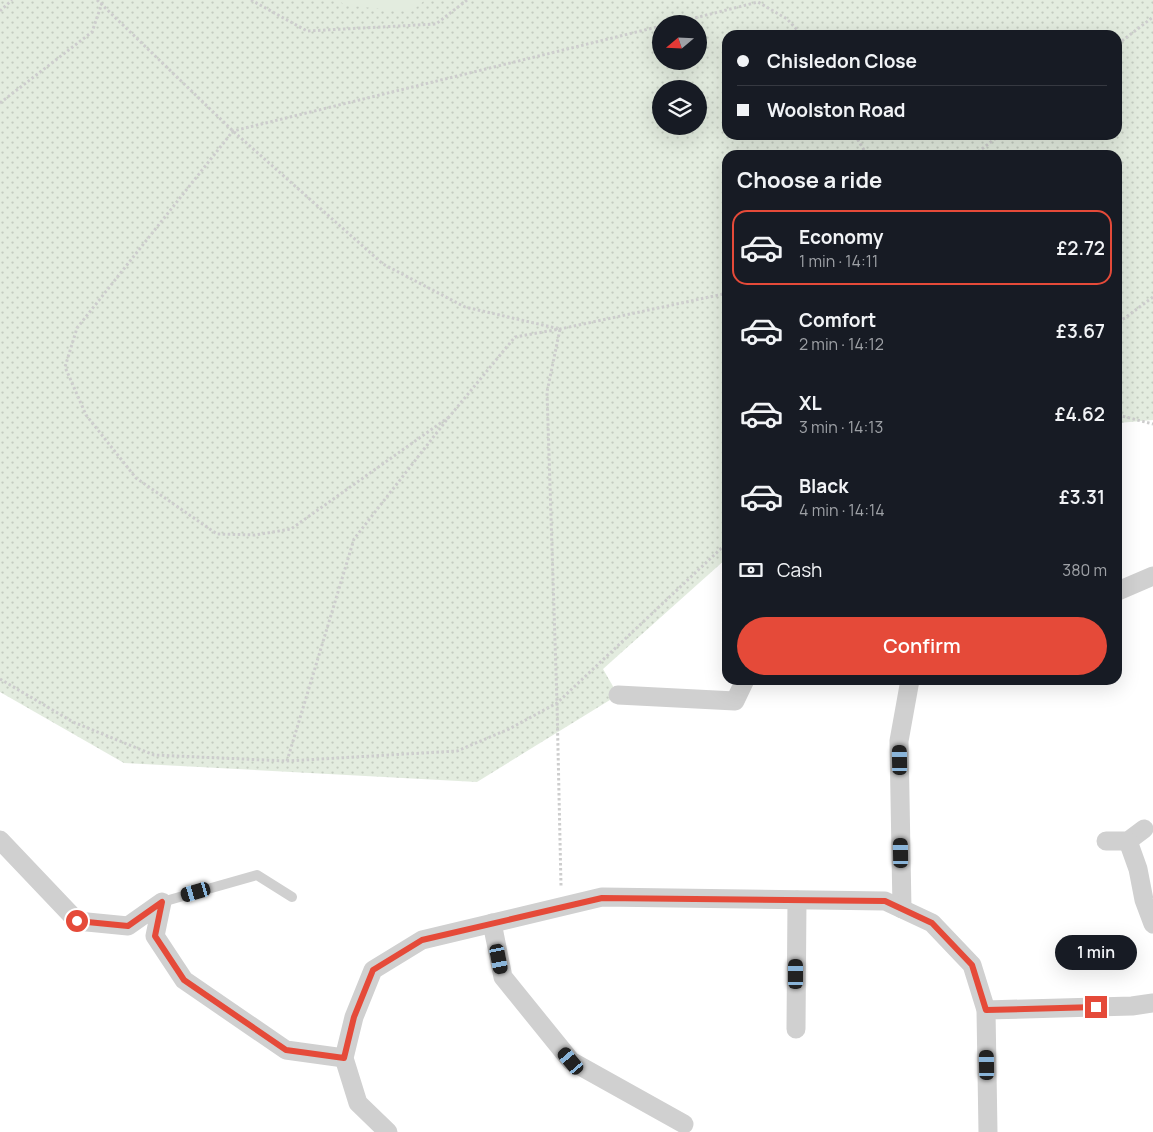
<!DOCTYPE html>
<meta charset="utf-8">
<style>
:root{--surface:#171b24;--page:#20242c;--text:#f1f3f6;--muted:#9ea1a6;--line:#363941;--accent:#e54a39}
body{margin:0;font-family:Manrope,sans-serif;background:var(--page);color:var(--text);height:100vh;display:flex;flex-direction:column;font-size:19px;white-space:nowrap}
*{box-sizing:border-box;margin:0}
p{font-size:16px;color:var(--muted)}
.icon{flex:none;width:28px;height:28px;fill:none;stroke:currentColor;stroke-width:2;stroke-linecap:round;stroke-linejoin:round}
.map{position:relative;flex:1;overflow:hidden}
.panel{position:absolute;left:722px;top:150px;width:400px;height:535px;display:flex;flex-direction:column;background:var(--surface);border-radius:15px;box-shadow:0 5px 20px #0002}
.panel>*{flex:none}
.hud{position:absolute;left:722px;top:30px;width:400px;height:110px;border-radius:15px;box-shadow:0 5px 20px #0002;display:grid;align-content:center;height:110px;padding:0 15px;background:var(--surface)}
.needle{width:32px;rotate:251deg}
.controls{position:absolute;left:652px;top:15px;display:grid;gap:10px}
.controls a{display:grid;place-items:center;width:55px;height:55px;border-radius:50%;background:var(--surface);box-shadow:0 5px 20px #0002;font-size:25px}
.end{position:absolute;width:22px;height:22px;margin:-11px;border:6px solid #e54a39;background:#fff;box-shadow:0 0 0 2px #fff}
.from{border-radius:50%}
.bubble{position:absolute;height:35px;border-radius:18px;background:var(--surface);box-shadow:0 5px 20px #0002;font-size:16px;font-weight:600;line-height:35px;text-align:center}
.car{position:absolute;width:15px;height:30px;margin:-15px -8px;border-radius:6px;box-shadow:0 0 4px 1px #0007;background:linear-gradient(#222 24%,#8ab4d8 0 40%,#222 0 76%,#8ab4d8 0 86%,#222 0)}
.hud b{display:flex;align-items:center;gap:18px;height:48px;font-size:19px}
.hud b+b{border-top:1px solid var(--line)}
.hud i{width:12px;height:12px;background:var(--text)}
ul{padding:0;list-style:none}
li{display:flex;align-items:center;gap:15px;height:75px;margin:0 10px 8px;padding:0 5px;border:2px solid transparent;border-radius:15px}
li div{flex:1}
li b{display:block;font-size:19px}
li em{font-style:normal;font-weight:600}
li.current{border-color:var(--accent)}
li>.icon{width:45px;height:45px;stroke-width:1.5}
h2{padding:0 15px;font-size:22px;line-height:60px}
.pay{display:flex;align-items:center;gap:12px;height:55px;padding:0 15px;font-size:19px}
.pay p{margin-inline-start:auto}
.button{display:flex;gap:10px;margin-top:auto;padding:10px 15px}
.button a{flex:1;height:58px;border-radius:30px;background:var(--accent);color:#fff;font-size:20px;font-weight:600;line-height:58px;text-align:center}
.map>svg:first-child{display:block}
.grass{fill:url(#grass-dots);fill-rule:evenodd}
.green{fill:#e3ecdf}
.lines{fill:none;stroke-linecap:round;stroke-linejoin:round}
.path{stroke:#cdcdcd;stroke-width:3;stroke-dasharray:2.5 2.5;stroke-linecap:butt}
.lane{stroke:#d0d0d0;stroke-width:10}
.street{stroke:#d0d0d0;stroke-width:19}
.route{stroke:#e54a39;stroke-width:6}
</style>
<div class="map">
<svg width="1153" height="1132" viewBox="0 0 1153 1132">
<defs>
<pattern id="grass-dots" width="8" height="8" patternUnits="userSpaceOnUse" patternTransform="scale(1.25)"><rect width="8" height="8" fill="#e3ecdf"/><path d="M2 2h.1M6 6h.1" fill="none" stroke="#c3cbc0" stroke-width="1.8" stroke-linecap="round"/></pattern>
</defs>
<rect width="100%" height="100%" fill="#fff"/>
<path class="grass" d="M0,0H1153V420L1118,423V155H728L727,558L603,669L618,695L477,782L124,763L0,692ZM661,24H699V61H661ZM728,35H1118V135H728ZM661,89H699V126H661Z"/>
<polygon class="green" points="339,0 425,0 411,12 344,5"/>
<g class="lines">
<g class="path">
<polyline points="97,0 233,131 383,264 465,307 560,329 547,392 557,703 561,886"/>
<polyline points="251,0 307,31 436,24 467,0"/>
<polyline points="0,11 12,0"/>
<polyline points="671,24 758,2 787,19 802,35"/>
<polyline points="1118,44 1153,17"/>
<polyline points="0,103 92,32 103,0"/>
<polyline points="855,135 867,155"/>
<polyline points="974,155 1000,135"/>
<polyline points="1118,321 1125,318 1153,297"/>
<polyline points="1118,415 1153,424"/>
<polyline points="449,417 291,529 255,535 217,534 136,478 86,415 65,367 77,328 233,131 661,26"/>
<polyline points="0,679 73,722 154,755 287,761 457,751 509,729 557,703 728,542"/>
<polyline points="287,761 354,539 449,417 515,337 560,329 728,293"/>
</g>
<polyline class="lane" points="162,902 257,875 292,897"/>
<g class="street">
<polyline points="1118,591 1153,576"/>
<polyline points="618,695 735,701 745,680"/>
<polyline points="0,840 77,921 128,926 162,902 155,936 184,980 286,1050 344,1058"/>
<polyline points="1106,841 1128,841 1144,829"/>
<polyline points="1128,841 1138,869 1144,900 1153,924"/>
<polyline points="902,909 899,741 910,680"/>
<polyline points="492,923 503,977 571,1061 684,1124"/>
<polyline points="986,1010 1132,1006 1153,1003"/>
<polyline points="796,1029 797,900"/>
<polyline points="388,1132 358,1103 344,1058 354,1017 373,970 422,940 602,897 885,901 932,923 972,965 986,1010 988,1132"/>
</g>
</g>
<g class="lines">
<polyline class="route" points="77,921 128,926 162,902 155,936 184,980 286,1050 344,1058 354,1017 373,970 422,940 602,898 885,901 932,923 972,965 986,1010 1096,1007"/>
</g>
</svg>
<div class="controls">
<a><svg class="needle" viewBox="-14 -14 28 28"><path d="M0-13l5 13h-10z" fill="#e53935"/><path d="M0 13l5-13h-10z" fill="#9ea1a6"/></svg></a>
<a><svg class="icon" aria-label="layers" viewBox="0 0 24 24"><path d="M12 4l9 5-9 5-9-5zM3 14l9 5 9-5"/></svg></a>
</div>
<i class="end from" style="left:77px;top:921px"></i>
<i class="end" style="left:1096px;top:1007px"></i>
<div class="bubble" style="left:1055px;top:935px;width:82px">1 min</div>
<i class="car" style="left:900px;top:760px;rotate:359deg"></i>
<i class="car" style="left:901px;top:853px;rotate:359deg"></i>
<i class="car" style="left:196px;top:892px;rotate:254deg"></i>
<i class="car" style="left:499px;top:959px;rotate:169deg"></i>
<i class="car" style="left:796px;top:974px;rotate:0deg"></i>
<i class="car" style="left:571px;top:1061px;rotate:320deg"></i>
<i class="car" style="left:987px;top:1065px;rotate:359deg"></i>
<div class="hud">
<b><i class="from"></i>Chisledon Close</b>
<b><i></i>Woolston Road</b>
</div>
<section class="panel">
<h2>Choose a ride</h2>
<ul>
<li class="current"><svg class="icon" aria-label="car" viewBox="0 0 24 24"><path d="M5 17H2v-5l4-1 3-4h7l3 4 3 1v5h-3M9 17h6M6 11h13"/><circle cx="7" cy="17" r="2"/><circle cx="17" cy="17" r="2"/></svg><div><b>Economy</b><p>1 min · 14:11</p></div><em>£2.72</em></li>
<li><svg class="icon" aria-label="car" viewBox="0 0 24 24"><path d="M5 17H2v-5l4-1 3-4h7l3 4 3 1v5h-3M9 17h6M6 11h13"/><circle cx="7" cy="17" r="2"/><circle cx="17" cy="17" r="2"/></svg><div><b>Comfort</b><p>2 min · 14:12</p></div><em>£3.67</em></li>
<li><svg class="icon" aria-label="car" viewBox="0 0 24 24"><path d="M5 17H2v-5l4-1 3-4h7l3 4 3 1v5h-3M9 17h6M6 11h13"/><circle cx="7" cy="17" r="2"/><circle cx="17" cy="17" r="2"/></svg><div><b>XL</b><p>3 min · 14:13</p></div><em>£4.62</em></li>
<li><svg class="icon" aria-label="car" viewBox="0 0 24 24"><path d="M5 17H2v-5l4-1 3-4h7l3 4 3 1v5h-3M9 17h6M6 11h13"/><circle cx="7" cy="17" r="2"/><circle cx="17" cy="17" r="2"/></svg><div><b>Black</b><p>4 min · 14:14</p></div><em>£3.31</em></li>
</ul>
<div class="pay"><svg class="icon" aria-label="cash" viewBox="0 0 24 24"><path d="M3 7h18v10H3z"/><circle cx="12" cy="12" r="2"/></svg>Cash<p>380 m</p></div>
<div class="button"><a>Confirm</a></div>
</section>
</div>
